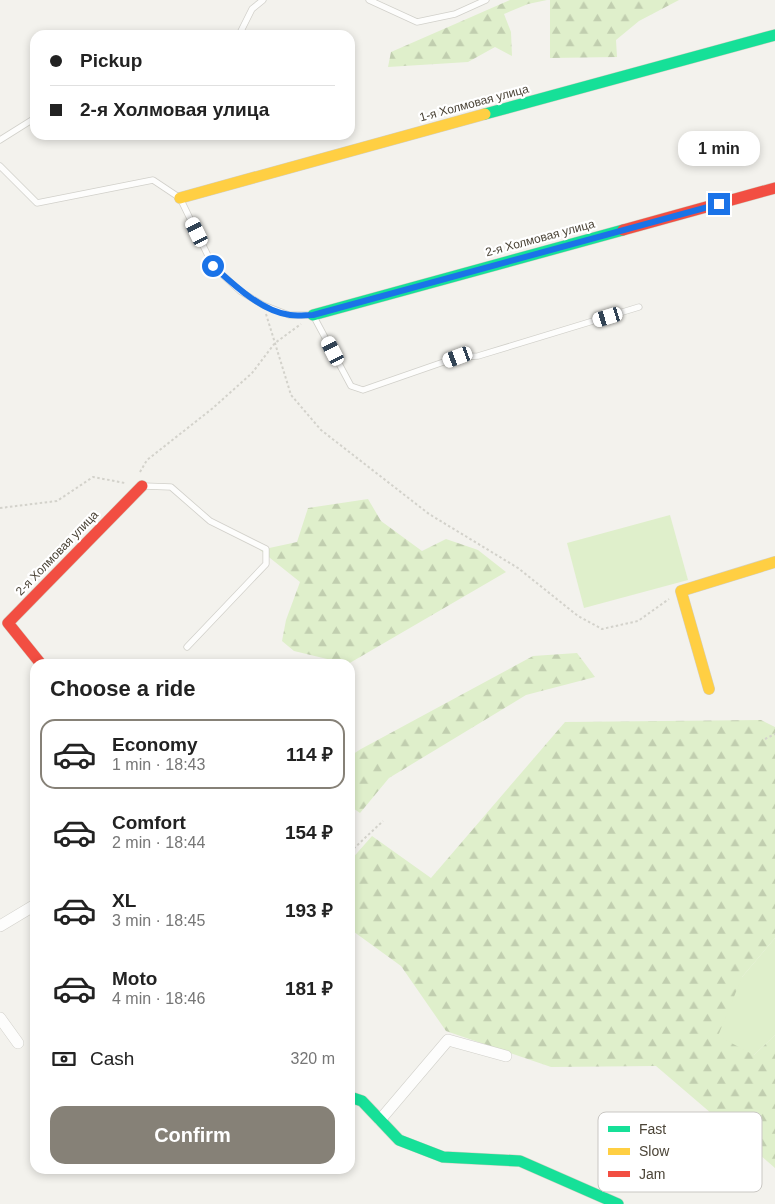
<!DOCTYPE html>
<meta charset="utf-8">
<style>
:root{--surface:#fff;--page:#f2f2f2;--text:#222;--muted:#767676;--line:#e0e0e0;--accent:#868177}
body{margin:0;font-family:Arial,sans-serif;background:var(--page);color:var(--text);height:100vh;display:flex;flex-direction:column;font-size:19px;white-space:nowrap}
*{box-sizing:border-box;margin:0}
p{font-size:16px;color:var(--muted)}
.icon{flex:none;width:28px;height:28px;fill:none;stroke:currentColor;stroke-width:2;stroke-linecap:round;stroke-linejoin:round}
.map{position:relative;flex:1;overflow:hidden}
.sheet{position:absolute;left:30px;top:659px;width:325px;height:515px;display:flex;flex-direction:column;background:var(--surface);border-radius:15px;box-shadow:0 2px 8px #0003}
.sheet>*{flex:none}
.top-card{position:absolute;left:30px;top:30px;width:325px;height:110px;border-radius:15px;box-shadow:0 2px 8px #0003;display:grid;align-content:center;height:110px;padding:0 20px;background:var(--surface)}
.end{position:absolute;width:22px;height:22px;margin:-11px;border:6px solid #1a73e8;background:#fff;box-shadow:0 0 0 2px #fff}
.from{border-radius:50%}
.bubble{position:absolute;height:35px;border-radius:15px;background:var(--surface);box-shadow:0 2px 8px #0003;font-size:16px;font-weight:700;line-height:35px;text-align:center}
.car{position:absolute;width:15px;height:30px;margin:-15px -8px;border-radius:6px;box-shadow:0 0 4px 1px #0007;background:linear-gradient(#fff 24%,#345 0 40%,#fff 0 76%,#345 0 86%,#fff 0)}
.top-card b{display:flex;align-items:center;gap:18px;height:48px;font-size:19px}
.top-card b+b{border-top:1px solid var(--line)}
.top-card i{width:12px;height:12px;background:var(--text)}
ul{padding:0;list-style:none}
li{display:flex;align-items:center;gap:15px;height:70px;margin:0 10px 8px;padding:0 10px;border:2px solid transparent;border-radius:15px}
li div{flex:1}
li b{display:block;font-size:19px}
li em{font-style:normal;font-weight:700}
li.on{border-color:var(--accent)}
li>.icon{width:45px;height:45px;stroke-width:1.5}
h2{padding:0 20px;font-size:22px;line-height:60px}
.pay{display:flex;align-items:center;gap:12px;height:55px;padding:0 20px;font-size:19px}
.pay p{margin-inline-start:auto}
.action{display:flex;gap:10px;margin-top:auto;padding:10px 20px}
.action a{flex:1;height:58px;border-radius:15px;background:var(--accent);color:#fff;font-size:20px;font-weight:700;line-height:58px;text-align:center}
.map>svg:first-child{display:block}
.forest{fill:url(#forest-firs)}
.garden{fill:#dfefcb}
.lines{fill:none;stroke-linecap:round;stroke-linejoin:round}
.lane-casing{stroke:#d1d0ca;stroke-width:7}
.street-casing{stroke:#d1d0ca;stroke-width:12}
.fast-casing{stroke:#d3d0c3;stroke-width:12}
.slow-casing{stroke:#d3d0c3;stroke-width:12}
.jam-casing{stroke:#d3d0c3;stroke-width:12}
.path{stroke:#d3d2cb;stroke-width:2;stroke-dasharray:2.5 2.5;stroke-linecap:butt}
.lane{stroke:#fdfdfc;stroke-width:5.5}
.street{stroke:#fdfdfc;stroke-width:11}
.fast{stroke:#16e098;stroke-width:11}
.slow{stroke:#ffcf43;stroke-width:11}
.jam{stroke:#f24e42;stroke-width:11}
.route{stroke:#1a73e8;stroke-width:6}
.labels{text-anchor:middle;stroke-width:4.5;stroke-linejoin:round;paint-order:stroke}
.street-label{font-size:12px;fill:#4b4437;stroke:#fff}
.key{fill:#fff;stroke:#c9c7c3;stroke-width:1}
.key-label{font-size:14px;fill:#4b4437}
</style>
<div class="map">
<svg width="775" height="1204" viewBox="0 0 775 1204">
<defs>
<pattern id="forest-firs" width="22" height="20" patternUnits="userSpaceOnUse" patternTransform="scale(1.25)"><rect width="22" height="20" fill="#dfefcb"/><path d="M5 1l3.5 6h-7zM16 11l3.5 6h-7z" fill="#c1ceaf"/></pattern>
</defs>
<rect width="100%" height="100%" fill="#f3f2ed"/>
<g class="forest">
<polygon points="510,0 547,0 528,4 504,14 511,32 512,56 495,47 468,62 388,67 391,52"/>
<polygon points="550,0 679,0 639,21 616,40 617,57 550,58"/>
<polygon points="368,499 381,521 422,551 446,539 478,550 506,572 348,664 294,651 282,641 286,620 300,582 260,550 297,542 308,508"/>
<polygon points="577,653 595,677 526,695 389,778 360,813 350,806 350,756 361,749 533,656"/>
<polygon points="761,720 775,727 775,938 742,977 754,1055 775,1035 775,1168 656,1066 551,1067 446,1031 401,966 350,929 350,861 372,836 431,878 565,722"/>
</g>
<g class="garden">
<polygon points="670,515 688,580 584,608 567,543"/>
<polygon points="775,938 775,1035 754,1055 718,1036 742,977"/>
</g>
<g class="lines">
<g class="lane-casing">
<g id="lane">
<polyline points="369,0 417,22 455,14 486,0"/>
<polyline points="239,35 252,9 263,0"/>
<polyline points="0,140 35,118"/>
<polyline points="0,166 37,203 153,180 180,198 213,266 240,291 263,305 289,315 313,315 351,386 363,390 458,357 478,356 639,307"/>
<polyline points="144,486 171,487 210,521 266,549 266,564 187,647"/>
</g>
</g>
<g class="street-casing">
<g id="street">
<polyline points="0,926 35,905"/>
<polyline points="0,1018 18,1043"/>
<polyline points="380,1120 448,1040 506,1056"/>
</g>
</g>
<g class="fast-casing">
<g id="fast">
<polyline points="485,114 775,35"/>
<polyline points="313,315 623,230"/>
<polyline points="350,1097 362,1101 399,1140 443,1157 520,1161 618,1204"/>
</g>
</g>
<g class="slow-casing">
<g id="slow">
<polyline points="180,198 485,114"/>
<polyline points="709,689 681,591 775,562"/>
</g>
</g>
<g class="jam-casing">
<g id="jam">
<polyline points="623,230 775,188"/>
<polyline points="41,664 8,623 142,486"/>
</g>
</g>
<g class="path">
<polyline points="266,314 291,395 321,430 429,514 518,568 578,616 602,629 638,621 669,599"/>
<polyline points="140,472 147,460 213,408 252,373 275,343 301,324"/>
<polyline points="0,508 57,501 93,477 125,483"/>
<polyline points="765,739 775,734"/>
<polyline points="350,852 383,821"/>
</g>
<use href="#lane" class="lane"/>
<use href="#street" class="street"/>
<use href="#fast" class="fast"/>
<use href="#slow" class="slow"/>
<use href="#jam" class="jam"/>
</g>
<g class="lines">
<path class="route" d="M213,266C233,284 262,312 290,315C297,316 306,315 313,315L719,204"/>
</g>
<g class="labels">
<g class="street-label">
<text transform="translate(474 103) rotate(-15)" y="4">1-я Холмовая улица</text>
<text transform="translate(540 238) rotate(-15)" y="4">2-я Холмовая улица</text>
<text transform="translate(57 553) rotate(-46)" y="4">2-я Холмовая улица</text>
</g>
</g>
<rect x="598" y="1112" width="164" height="80" rx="8" class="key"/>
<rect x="608" y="1126" width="22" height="6" fill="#16e098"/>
<rect x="608" y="1148" width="22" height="7" fill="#ffcf43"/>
<rect x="608" y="1171" width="22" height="6" fill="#f24e42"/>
<g class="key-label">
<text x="639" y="1134">Fast</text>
<text x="639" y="1156">Slow</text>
<text x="639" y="1179">Jam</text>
</g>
</svg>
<i class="end from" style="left:213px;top:266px"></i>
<i class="end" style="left:719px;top:204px"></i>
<div class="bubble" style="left:678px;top:131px;width:82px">1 min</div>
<i class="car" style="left:197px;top:232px;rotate:334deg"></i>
<i class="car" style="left:608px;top:317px;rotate:253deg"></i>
<i class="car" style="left:333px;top:351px;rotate:333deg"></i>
<i class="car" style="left:458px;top:357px;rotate:250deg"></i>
<div class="top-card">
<b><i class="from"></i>Pickup</b>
<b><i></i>2-я Холмовая улица</b>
</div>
<section class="sheet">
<h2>Choose a ride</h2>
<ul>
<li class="on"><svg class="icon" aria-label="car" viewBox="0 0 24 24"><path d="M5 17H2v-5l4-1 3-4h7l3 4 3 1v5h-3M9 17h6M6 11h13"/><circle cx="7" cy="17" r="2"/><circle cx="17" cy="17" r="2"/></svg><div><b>Economy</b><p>1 min · 18:43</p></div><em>114 ₽</em></li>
<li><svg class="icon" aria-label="car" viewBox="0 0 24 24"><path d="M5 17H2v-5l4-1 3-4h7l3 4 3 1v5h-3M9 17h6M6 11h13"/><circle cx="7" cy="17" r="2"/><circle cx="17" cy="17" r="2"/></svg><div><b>Comfort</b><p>2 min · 18:44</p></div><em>154 ₽</em></li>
<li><svg class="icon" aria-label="car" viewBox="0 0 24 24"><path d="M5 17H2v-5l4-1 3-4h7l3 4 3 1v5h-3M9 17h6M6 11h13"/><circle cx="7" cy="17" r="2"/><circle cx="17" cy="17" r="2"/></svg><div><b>XL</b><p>3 min · 18:45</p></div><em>193 ₽</em></li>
<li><svg class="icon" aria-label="car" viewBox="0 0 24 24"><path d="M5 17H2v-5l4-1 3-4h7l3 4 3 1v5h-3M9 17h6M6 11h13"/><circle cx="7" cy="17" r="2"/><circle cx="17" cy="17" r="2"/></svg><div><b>Moto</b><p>4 min · 18:46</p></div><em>181 ₽</em></li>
</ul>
<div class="pay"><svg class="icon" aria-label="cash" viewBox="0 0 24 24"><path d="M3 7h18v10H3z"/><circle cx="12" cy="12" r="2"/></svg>Cash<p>320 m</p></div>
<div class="action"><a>Confirm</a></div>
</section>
</div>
